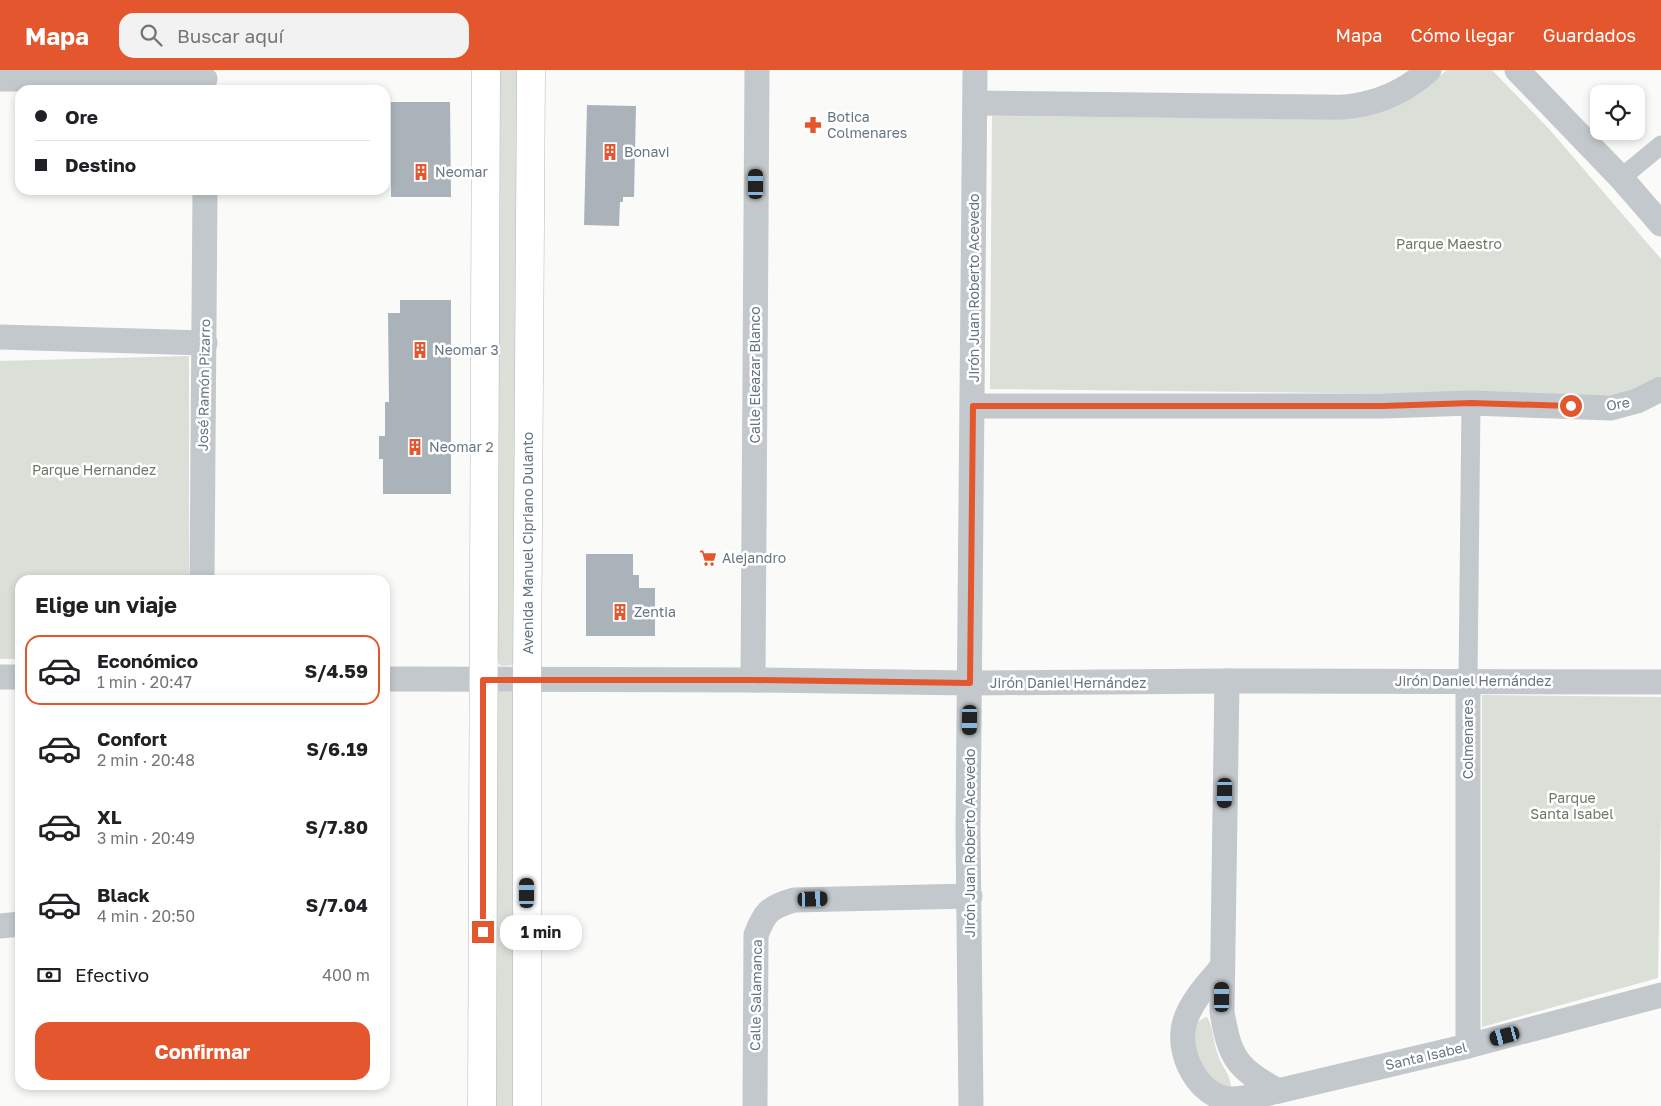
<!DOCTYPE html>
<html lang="es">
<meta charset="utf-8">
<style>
:root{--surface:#fff;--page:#f2f2f2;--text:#202124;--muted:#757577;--line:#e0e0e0;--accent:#e4572e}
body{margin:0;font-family:"Golos Text",sans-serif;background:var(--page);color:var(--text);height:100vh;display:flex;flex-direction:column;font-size:19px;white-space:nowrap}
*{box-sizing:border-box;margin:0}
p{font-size:16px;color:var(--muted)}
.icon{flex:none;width:28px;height:28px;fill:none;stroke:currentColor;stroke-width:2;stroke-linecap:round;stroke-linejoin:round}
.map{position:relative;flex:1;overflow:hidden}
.panel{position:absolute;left:15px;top:505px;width:375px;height:515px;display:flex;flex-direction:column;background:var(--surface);border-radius:15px;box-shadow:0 2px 8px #0003}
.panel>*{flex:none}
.top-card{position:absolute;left:15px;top:15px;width:375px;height:110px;border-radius:15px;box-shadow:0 2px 8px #0003;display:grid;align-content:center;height:110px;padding:0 20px;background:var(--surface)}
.tools{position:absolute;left:1590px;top:15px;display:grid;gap:10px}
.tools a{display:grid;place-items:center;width:55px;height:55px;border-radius:10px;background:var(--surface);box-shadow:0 2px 8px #0003;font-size:25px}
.end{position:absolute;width:22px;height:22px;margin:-11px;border:6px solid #e4572e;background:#fff;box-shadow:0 0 0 2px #fff}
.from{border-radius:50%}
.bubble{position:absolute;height:35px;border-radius:15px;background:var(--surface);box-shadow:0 2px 8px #0003;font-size:16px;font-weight:700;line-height:35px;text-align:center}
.car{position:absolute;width:15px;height:30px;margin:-15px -8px;border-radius:6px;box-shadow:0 0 4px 1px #0007;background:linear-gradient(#222 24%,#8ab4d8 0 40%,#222 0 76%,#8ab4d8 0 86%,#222 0)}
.top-card b{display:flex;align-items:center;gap:18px;height:48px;font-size:19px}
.top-card b+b{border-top:1px solid var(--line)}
.top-card i{width:12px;height:12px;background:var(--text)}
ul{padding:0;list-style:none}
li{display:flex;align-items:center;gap:15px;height:70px;margin:0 10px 8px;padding:0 10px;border:2px solid transparent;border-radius:15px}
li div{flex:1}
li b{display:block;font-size:19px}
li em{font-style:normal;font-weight:700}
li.current{border-color:var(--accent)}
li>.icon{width:45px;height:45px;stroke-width:1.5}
h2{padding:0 20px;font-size:22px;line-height:60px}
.pay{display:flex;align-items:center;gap:12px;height:55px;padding:0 20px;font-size:19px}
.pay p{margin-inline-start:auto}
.button{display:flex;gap:10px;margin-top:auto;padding:10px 20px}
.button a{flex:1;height:58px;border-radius:15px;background:var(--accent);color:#fff;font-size:20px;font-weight:700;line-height:58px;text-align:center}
header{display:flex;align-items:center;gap:30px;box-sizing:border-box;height:70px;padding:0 25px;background:var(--accent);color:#fff}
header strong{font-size:24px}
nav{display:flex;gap:28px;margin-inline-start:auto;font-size:18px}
.search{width:350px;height:45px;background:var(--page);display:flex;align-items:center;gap:12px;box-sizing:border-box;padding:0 18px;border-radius:15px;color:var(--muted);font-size:19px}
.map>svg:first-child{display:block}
.green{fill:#dadfd7}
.building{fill:#aab3b9}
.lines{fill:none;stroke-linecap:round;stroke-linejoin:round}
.secondary-casing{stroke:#b3babf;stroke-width:29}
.pedestrian{stroke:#c3c8cc;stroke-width:19}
.minor{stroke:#c3c8cc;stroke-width:25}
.secondary{stroke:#fff;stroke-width:28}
.route{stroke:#e4572e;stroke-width:6}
.labels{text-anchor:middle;stroke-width:5;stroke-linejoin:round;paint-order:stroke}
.poi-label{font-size:14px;fill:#657683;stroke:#fff;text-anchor:start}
.park-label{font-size:14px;fill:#687a64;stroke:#fff}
.street-label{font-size:14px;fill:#657683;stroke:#fff}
</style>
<header>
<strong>Mapa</strong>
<div class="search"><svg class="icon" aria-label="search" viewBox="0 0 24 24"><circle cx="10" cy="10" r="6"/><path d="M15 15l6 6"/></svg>Buscar aquí</div>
<nav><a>Mapa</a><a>Cómo llegar</a><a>Guardados</a></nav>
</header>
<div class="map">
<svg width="1661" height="1036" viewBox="0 0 1661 1036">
<rect width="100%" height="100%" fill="#fafaf8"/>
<g class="green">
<polygon points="498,0 520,0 516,589 513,595 501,596 495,588"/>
<polygon points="1447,0 1492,0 1550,60 1661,189 1661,306 1635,320 1606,326 990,319 992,46 1335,49 1415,26"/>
<polygon points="189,286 189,510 20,510 20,589 0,589 0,291"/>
<polygon points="499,622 513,622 519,630 517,1036 494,1036 492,627"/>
<polygon points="1482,625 1661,627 1661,742 1658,908 1482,957"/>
<path d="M1207,947C1214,959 1213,972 1218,985C1222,998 1232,1006 1231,1020L1208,1015C1203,1001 1187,970 1194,957C1197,951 1202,949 1207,947Z"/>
</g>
<g class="building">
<polygon points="391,32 450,32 451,127 391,127"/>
<polygon points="587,35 636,36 634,127 623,127 623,132 620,132 619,156 584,155"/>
<polygon points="400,230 451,230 451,424 383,424 383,389 379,389 379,366 385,366 385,332 389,332 388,243 400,243"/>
<polygon points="586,484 633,484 633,505 639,505 639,518 655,518 655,566 586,566"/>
</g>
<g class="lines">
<g class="secondary-casing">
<g id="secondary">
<polyline points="482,1036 486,0"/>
<polyline points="527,1036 527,610 531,0"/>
</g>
</g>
<g class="pedestrian">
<polyline points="1621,108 1661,75"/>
<polyline points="1468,611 1471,333"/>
</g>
<g class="minor">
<polyline points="1517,0 1621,108 1661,154"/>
<polyline points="0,9 205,9"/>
<path d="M975,33L1318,37C1329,37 1342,38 1353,36C1381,32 1408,19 1429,0"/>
<polyline points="0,267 205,273"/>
<polyline points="973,336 1383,336 1471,333 1611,338 1637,331 1661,319"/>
<polyline points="202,510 205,120"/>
<polyline points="0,607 20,607"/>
<polyline points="385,609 753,610 970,613 1227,611 1661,612"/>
<polyline points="753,610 757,0"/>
<path d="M1227,611L1222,942C1230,989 1237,998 1278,1021L1468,976L1661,925"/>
<polyline points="0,856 20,854"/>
<path d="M1222,897C1208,914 1192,930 1185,951C1175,981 1198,1029 1232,1029C1247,1029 1264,1024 1278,1021"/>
<polyline points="1468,976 1468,611"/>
<path d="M755,1036L756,865C765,841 770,837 794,830L970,826"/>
<polyline points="971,1036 968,761 975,0"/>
</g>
<use href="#secondary" class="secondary"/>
</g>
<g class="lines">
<polyline class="route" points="483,862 483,610 753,610 970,613 973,336 1383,336 1471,333 1571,336"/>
</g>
<defs>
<g id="pharmacy-bare" transform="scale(1.35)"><path d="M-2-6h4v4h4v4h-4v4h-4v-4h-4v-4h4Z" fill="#e4572e" stroke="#fff" stroke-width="2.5" paint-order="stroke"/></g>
<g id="building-bare" transform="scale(1.35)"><path d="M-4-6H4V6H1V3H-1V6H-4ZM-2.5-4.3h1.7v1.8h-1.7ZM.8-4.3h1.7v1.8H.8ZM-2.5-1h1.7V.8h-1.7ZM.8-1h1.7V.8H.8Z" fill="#e4572e" stroke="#fff" stroke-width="2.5" paint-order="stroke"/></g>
<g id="supermarket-bare" transform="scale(1.35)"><path d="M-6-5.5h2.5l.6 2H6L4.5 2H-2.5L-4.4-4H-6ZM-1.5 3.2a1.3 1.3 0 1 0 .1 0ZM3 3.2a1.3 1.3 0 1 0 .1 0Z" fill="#e4572e" stroke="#fff" stroke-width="2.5" paint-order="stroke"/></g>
</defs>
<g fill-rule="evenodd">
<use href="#pharmacy-bare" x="813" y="55"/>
<use href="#building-bare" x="610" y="82"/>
<use href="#building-bare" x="421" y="102"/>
<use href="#building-bare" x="420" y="280"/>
<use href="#building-bare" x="415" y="377"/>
<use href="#supermarket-bare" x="708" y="488"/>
<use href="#building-bare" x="620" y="542"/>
</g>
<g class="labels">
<g class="poi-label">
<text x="827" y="52">Botica<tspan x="827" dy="16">Colmenares</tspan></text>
<text x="624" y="87">Bonavi</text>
<text x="435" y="107">Neomar</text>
<text x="434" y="285">Neomar 3</text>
<text x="429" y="382">Neomar 2</text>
<text x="722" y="493">Alejandro</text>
<text x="634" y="547">Zentia</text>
</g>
<g class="park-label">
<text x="1449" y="179">Parque Maestro</text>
<text x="94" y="405">Parque Hernandez</text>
<text x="1572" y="733">Parque<tspan x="1572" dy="16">Santa Isabel</tspan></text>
</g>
<g class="street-label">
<text transform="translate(974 218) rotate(-90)" y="5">Jirón Juan Roberto Acevedo</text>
<text transform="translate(755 305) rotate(-90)" y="5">Calle Eleazar Blanco</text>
<text transform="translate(204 315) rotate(-89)" y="5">José Ramón Pizarro</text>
<text transform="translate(1618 334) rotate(-10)" y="5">Ore</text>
<text transform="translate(528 473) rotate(-90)" y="5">Avenida Manuel Cipriano Dulanto</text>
<text x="1473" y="616">Jirón Daniel Hernández</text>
<text x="1068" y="618">Jirón Daniel Hernández</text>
<text transform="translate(1468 669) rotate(-90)" y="5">Colmenares</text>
<text transform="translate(970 773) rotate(-90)" y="5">Jirón Juan Roberto Acevedo</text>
<text transform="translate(756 925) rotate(-89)" y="5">Calle Salamanca</text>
<text transform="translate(1426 986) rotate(-13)" y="5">Santa Isabel</text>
</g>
</g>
</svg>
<div class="tools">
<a><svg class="icon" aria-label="locate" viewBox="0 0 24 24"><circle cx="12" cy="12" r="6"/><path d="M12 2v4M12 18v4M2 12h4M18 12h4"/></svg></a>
</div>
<i class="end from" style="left:1571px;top:336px"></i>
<i class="end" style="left:483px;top:862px"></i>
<div class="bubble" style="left:500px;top:845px;width:82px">1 min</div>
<i class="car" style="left:756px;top:114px;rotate:0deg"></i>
<i class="car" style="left:970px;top:650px;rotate:181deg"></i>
<i class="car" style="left:1225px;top:723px;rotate:181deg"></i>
<i class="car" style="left:527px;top:823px;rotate:0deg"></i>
<i class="car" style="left:813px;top:829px;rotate:88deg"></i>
<i class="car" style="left:1222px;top:927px;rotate:0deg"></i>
<i class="car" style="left:1505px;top:966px;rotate:255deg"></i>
<div class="top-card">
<b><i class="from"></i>Ore</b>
<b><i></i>Destino</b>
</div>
<section class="panel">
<h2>Elige un viaje</h2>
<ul>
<li class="current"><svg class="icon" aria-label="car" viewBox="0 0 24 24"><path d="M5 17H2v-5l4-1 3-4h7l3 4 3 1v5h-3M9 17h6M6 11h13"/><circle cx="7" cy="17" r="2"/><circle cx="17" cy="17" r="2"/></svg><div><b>Económico</b><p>1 min · 20:47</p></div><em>S/4.59</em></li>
<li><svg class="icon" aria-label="car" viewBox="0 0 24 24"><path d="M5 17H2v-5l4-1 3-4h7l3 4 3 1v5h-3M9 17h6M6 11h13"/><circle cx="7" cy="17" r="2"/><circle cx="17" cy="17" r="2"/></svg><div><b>Confort</b><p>2 min · 20:48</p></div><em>S/6.19</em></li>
<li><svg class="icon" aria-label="car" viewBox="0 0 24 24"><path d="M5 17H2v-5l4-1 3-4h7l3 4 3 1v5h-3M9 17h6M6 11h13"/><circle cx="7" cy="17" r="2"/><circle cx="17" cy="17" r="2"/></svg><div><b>XL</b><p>3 min · 20:49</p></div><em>S/7.80</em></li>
<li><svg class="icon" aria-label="car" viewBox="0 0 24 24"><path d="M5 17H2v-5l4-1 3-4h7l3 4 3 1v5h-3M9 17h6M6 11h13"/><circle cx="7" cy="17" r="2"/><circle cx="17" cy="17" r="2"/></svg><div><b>Black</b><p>4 min · 20:50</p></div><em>S/7.04</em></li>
</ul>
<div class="pay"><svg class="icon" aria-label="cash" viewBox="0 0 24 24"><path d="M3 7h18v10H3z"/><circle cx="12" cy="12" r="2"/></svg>Efectivo<p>400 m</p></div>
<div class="button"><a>Confirmar</a></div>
</section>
</div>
